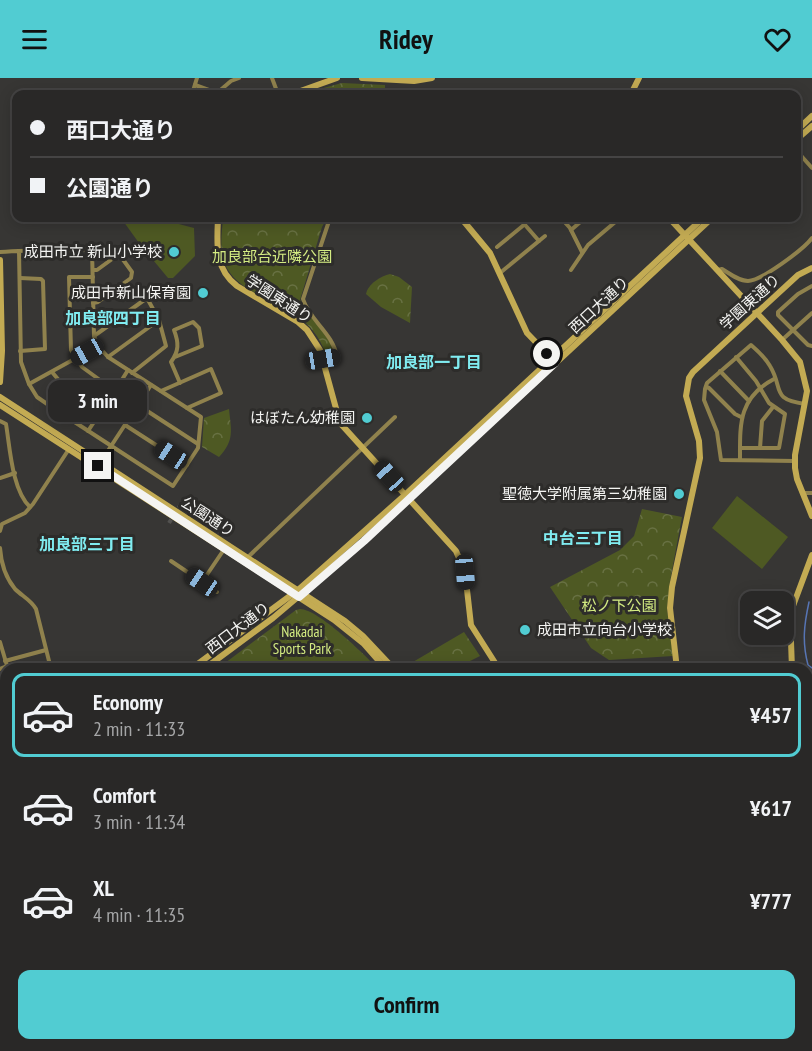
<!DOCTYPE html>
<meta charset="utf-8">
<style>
:root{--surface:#292827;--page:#353433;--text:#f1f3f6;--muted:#a5a6a7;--line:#454444;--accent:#51ccd2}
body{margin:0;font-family:"PT Sans Narrow","Noto Sans JP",sans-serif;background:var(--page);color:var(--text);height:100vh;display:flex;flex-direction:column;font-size:22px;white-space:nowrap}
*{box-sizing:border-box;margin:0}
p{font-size:20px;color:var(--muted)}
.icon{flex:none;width:33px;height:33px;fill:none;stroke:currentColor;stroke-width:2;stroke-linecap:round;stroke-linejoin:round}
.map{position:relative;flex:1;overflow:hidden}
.details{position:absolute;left:0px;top:585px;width:813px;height:388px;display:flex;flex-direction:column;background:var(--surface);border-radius:18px 18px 0 0;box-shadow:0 3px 15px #0003,0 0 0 2px var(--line)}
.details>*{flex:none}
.guide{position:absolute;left:12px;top:12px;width:789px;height:132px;border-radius:12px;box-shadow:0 3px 15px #0003,0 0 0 2px var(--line);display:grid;align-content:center;height:132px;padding:0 18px;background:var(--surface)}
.tools{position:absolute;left:740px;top:513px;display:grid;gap:12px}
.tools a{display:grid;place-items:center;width:54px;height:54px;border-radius:12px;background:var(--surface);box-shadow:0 3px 15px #0003,0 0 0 2px var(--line);font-size:30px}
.end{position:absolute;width:27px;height:27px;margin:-14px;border:8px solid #f4f4f2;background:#111;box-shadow:0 0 0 3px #111}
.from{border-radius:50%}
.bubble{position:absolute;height:42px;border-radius:12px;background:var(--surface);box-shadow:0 3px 15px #0003,0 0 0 2px var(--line);font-size:20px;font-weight:600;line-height:42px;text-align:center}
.car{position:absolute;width:18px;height:36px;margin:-18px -9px;border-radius:8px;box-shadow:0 0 4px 2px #0007;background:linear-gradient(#222 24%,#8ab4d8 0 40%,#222 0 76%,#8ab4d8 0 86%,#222 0)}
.guide b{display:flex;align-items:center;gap:21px;height:57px;font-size:22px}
.guide b+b{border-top:2px solid var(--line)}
.guide i{width:15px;height:15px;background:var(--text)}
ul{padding:10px 0 0;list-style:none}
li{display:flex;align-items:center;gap:18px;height:84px;margin:0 12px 9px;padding:0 6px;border:3px solid transparent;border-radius:12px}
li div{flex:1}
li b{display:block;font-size:22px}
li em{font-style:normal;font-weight:600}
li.active{border-color:var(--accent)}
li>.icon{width:54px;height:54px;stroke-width:1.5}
.button{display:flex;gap:12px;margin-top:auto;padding:12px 18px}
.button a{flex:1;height:69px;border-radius:12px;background:var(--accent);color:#111;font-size:24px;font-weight:600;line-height:69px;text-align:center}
header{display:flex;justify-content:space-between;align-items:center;height:78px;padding:0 18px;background:var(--accent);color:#111;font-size:27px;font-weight:600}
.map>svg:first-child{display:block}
.forest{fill:url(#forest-firs)}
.park{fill:url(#park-crowns)}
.pitch{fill:#4e5923}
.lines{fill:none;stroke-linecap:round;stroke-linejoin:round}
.stream{stroke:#5876b6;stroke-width:1.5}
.river{stroke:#5876b6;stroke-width:8}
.street-tunnel{stroke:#535250;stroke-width:4;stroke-dasharray:4 2;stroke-linecap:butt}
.street{stroke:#90824d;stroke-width:4}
.secondary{stroke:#c3ab53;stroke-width:6}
.rail-casing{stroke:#d4d4d2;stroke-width:4}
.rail{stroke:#2d2c2a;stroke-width:1.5;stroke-dasharray:4.5;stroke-linecap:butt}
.secondary-bridge{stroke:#c3ab53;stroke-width:6}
.route{stroke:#f4f4f2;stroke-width:8}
.poi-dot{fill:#51ccd2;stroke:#2d2c2a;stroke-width:2}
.labels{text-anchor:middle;stroke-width:6;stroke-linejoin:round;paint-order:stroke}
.poi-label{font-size:15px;fill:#f4f4f2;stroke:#2d2c2a;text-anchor:end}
.park-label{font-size:15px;fill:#d4ec82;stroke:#2d2c2a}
.street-label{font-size:15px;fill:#f4f4f2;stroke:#2d2c2a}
.neighbourhood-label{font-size:16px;font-weight:bold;fill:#80ecf1;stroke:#2d2c2a}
</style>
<header><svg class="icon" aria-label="menu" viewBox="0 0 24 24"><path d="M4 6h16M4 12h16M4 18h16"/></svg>Ridey<svg class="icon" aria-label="heart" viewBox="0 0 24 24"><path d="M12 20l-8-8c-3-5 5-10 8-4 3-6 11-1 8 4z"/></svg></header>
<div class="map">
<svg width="812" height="973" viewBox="0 0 812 973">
<defs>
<pattern id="forest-firs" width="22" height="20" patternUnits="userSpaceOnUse" patternTransform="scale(1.5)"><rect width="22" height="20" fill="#4e5923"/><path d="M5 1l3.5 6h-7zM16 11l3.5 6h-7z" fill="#687143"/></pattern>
<pattern id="park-crowns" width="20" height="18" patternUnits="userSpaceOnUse" patternTransform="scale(1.5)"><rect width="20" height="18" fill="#4e5923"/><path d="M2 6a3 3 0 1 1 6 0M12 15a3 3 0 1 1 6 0" fill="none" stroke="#687143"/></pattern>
</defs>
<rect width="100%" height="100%" fill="#373634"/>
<g class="forest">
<polygon points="11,968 72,968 74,973 0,973"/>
<polygon points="395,968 464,968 478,971 479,973 398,973"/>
</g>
<g class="park">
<polygon points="342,5 385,7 385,11 431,15 433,16 386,16 385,14 385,16 301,16"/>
<path d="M223,140H327L322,149L300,222L330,263L334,275L326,277C309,221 242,226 225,186C219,172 222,154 223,140Z"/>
<path d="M390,196L399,199L412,209L410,245L381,229L366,216C368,206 381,198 390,196Z"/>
<path d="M229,331C231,352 235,362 219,379L202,369L204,340Z"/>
<polygon points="642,431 682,439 670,503 667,531 673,578 609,582 591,570 550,509 620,472 634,458"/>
<path d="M300,531C318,531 365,577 378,591H217L296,532Z"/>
<polygon points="464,554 480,578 454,591 401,591"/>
</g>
<g class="pitch">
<polygon points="121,140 156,140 194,150 195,178 173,200 168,200 139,165"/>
<polygon points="737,418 788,459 762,491 712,450"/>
<path d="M308,567C326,569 336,573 341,591H269C278,576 291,569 308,567Z"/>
</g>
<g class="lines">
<path class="stream" d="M809,524C804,547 802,564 808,587L812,590"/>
<g class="river">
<polyline points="807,912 812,913"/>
<polyline points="202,973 215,968"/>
</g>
<polyline class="street-tunnel" points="169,445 181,426"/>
<g class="street">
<polyline points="272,0 278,16"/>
<polyline points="195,7 217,15 231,3 239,0"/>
<polyline points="192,16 197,0"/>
<polyline points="796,72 812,90"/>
<polyline points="519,140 539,163"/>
<polyline points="561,140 570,150 582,174"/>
<polyline points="571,152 585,140"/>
<polyline points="497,169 525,146"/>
<path d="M0,174C31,172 61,172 92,171L94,258L98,268L108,279L201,339L198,370L173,408L53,330L37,319L29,306L21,284L19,173"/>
<polyline points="93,192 97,192 119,176 132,194 131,200 98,224 93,225"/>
<polyline points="571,192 588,167 620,140"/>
<path d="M718,192L722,191C730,196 739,203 748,203C761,203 804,171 812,160"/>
<polyline points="500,195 545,158"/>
<polyline points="93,199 69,199 71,272 82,289 115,313 128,292"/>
<polyline points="20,200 41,201 43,203 45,271 20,273"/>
<polyline points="812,208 798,216 778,234 778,237 808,267 812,268"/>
<polyline points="94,258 147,220 159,242 166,268 132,295"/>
<polyline points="782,262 812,235"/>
<polyline points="108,279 159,242"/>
<path d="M175,279L202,268L199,250L193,244L174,252C179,265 179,273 171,284L180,305"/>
<polyline points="736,279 756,303 769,325 785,336 779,370 740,370"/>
<path d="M323,281L337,279C333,255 310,243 303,221L330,140"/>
<polyline points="720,293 749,323"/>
<polyline points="52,294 62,306 102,332 88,353"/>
<polyline points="29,306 98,268"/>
<polyline points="706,309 709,310 735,336 741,339"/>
<polyline points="161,313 211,291 221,315 187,330"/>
<polyline points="138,327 198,366"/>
<path d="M0,343L6,346C10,370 12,412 30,429"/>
<polyline points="125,347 187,387"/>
<polyline points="760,370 762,343 773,329"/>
<path d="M740,382C740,347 738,320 774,301"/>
<path d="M795,383L721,382L717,354L704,322L705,311L707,305L751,267C758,273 766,281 770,288C784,311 770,321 805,326"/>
<polyline points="98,388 151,307"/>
<polyline points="0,400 15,395"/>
<polyline points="803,415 812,415"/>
<polyline points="0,453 2,446 25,435 33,426 69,371"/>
<path d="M0,470C1,485 5,499 15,511C22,518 31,522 36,531L51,591"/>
<polyline points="248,479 395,339"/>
<polyline points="171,483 217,514"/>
<polyline points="202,504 225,470"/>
<polyline points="0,564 8,591"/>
<polyline points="5,583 46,572"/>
<polyline points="0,591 7,588"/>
<polyline points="458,591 459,591"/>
<polyline points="0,623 6,620"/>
<polyline points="0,658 6,655"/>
<polyline points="807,664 812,658"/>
<polyline points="807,716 812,717"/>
<polyline points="0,754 6,751"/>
<polyline points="807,758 812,746"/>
<polyline points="807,775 812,776"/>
<polyline points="0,786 6,783"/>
<polyline points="0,800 6,813"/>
<polyline points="807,807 812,807"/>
<polyline points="807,835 812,835"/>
<polyline points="0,849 6,847"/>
<polyline points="0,854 6,858"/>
<polyline points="807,860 812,860"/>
<polyline points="99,968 102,973"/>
<polyline points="530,968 532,973"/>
<polyline points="132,973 144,968"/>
<polyline points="239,973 243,968"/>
</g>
<g class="secondary">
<polyline points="362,0 414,3 432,0"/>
<polyline points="292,16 337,0"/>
<polyline points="631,16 639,0"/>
<polyline points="796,53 812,38"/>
<polyline points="796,62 812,48"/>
<path d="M218,140C217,165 214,191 237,208L298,244L307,252L320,272L340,345L456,473L465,494L471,547L499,591"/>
<polyline points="461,140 490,175 527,255 552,281"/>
<polyline points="669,140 782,262 800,284 807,313 795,377 795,390 797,401 812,438"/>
<polyline points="0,182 2,273 0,304"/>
<polyline points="0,319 345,543 363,558 394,591"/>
<polyline points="0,327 334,542 364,566 386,591"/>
<polyline points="191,591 298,512 406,416 703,140"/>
<polyline points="204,591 273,540 364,463 712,140"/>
<polyline points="677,591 670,530 672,509 700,380 699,363 686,318 689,300 693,294 798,197 812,190"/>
<polyline points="792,591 790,536 812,477"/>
<polyline points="807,630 812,636"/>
<polyline points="0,703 6,700"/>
<polyline points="0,711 6,708"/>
<polyline points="807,883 812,882"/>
<polyline points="0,898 6,902"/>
</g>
<g class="rail-casing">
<g id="rail">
<polyline points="485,968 512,973"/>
<polyline points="289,973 302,968"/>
</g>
</g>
<use href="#rail" class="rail"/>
<g class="secondary-bridge">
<polyline points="486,968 487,973"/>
<polyline points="492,968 493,973"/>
</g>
</g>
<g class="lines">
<polyline class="route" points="98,388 299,519 364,463 555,285 547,276"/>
</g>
<g class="poi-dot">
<circle cx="174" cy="174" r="6"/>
<circle cx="203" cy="215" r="6"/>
<circle cx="367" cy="340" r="6"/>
<circle cx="679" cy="416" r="6"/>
<circle cx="525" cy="552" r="6"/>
</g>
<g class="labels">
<g class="poi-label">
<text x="162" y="179">成田市立 新山小学校</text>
<text x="191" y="220">成田市新山保育園</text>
<text x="355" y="345">はぼたん幼稚園</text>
<text x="667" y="421">聖徳大学附属第三幼稚園</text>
<text x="537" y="557" text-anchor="start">成田市立向台小学校</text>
</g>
<g class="park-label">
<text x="272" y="184">加良部台近隣公園</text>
<text x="619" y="533">松ノ下公園</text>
<text x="302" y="559">Nakadai<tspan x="302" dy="17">Sports Park</tspan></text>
</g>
<g class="street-label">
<text transform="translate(279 221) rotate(33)" y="5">学園東通り</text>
<text transform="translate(750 224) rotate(-42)" y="5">学園東通り</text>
<text transform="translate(599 227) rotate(-43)" y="5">西口大通り</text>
<text transform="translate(208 439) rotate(33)" y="5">公園通り</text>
<text transform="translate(238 550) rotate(-37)" y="5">西口大通り</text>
</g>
<g class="neighbourhood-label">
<text x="113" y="246">加良部四丁目</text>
<text x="434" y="290">加良部一丁目</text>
<text x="583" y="466">中台三丁目</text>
<text x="87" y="472">加良部三丁目</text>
</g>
</g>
</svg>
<div class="tools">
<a><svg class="icon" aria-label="layers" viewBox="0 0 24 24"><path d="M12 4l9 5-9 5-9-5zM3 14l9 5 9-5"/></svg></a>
</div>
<i class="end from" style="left:547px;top:276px"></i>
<i class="end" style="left:98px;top:388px"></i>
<div class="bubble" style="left:48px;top:302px;width:99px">3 min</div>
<i class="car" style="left:87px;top:274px;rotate:241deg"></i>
<i class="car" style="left:323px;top:281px;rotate:81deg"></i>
<i class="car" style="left:171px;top:377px;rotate:303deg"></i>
<i class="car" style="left:389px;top:398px;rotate:318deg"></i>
<i class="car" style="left:465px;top:494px;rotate:175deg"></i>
<i class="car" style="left:202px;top:504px;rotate:304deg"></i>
<div class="guide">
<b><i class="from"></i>西口大通り</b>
<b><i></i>公園通り</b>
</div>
<section class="details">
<ul>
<li class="active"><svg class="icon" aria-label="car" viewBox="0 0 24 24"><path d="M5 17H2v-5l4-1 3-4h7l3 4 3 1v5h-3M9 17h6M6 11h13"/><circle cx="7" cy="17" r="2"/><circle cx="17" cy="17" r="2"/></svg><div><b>Economy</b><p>2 min · 11:33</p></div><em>¥457</em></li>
<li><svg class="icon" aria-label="car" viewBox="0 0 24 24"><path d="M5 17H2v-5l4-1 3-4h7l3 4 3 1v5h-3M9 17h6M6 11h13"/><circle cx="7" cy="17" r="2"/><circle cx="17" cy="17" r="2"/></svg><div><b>Comfort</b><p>3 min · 11:34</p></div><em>¥617</em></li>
<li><svg class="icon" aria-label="car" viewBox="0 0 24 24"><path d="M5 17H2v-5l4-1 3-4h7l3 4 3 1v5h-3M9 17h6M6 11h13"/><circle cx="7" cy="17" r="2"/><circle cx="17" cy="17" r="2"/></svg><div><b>XL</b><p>4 min · 11:35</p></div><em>¥777</em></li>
</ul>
<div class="button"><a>Confirm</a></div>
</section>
</div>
